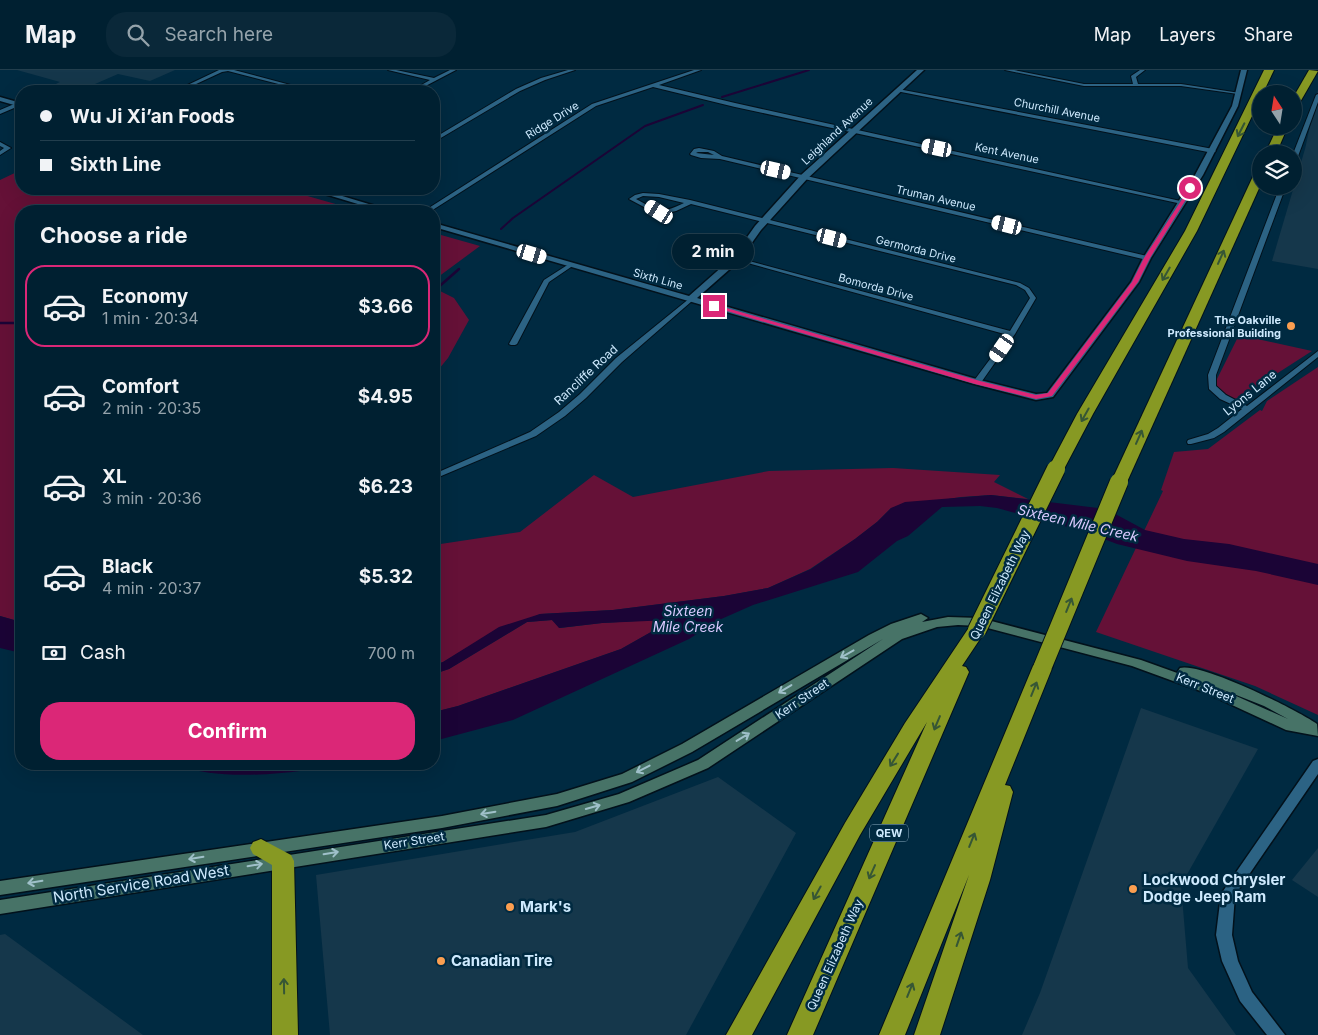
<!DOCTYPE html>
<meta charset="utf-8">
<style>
:root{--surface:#002031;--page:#0a2839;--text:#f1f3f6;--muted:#95a3ab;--line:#223e4d;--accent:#db2777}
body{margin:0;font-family:Inter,sans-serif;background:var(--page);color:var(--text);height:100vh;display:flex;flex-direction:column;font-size:19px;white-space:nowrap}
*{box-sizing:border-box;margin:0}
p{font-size:16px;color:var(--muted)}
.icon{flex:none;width:28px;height:28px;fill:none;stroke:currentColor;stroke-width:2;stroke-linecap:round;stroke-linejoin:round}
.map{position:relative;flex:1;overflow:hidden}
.sheet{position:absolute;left:15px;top:135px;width:425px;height:565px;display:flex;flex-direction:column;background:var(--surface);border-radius:20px;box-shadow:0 5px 20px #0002,0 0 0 1px var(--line)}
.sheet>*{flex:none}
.top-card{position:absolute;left:15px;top:15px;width:425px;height:110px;border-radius:20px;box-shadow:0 5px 20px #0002,0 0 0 1px var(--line);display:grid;align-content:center;height:110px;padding:0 25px;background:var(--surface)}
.needle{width:32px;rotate:348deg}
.fabs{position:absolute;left:1252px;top:15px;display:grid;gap:10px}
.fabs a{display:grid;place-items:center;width:50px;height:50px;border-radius:50%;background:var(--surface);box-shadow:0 5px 20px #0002,0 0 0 1px var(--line);font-size:25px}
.end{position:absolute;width:22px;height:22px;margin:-11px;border:6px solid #db2777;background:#fff;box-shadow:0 0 0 2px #fff}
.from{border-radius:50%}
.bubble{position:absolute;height:35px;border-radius:18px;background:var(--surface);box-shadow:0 5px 20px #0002,0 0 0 1px var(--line);font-size:16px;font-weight:700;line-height:35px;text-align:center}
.car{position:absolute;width:15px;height:30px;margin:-15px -8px;border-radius:6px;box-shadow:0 0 4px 1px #0007;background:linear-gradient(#fff 24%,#345 0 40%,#fff 0 76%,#345 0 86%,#fff 0)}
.top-card b{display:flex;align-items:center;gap:18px;height:48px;font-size:19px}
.top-card b+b{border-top:1px solid var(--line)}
.top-card i{width:12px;height:12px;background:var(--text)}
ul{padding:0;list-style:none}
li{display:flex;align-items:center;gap:15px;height:82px;margin:0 10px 8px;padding:0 15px;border:2px solid transparent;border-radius:20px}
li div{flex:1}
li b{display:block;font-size:19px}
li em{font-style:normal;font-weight:700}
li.on{border-color:var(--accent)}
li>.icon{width:45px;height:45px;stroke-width:1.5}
h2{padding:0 25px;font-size:22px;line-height:60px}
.pay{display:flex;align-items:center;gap:12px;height:55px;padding:0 25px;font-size:19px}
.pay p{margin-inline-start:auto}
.button{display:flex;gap:10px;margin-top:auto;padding:10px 25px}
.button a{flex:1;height:58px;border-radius:20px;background:var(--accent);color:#fff;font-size:20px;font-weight:700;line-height:58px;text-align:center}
header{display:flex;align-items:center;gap:30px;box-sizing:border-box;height:70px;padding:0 25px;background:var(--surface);border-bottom:1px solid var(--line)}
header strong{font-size:24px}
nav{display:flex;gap:28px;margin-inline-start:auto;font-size:18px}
.search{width:350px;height:45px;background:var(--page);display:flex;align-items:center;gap:12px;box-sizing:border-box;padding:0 18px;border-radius:20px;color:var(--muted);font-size:19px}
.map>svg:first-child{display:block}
.built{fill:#15374b}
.green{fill:#651137}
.water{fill:#1b0436}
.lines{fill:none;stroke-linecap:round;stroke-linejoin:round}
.stream-far1{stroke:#1b0436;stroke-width:2}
.stream{stroke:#1b0436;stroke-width:2.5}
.minor-casing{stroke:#02111b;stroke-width:2}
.tertiary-casing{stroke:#02111b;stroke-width:3}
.secondary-casing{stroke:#02111b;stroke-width:3}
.motorway-casing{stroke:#02111b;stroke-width:2}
.minor{fill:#2c6384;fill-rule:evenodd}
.tertiary{fill:#2c6384;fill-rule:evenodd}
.secondary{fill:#477367;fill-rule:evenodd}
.motorway{fill:#879923;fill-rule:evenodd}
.motorway-bridge-casing{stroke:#02111b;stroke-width:20;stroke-linecap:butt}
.motorway-bridge{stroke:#879923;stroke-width:18}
.oneway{stroke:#365635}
.oneway2{stroke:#9fc0c9}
.route{fill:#db2777}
.poi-dot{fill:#fb9e50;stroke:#002a41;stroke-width:2}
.labels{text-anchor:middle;stroke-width:5;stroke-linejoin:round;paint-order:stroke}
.far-street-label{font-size:11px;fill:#ceeafe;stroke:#002a41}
.far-poi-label{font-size:11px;font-weight:bold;fill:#ceeafe;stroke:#002a41;text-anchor:end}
.shield{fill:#002a41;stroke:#90b0c5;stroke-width:1}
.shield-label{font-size:11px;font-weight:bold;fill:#ceeafe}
.street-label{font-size:12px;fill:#ceeafe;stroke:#002a41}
.water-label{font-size:14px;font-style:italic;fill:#dacaff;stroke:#002a41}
.near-poi-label{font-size:15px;font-weight:bold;fill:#ceeafe;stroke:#002a41;text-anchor:start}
.near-street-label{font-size:15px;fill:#ceeafe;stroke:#002a41}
</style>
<header>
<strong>Map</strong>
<div class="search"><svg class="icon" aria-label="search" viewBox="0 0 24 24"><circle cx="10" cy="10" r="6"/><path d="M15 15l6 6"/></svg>Search here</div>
<nav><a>Map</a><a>Layers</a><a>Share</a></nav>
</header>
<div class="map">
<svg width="1318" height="965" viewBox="0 0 1318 965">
<rect width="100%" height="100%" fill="#002a41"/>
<g class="built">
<polygon points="17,0 175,0 150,11 118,4 79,21 41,21 60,12"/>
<polygon points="1318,20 1318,199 1272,191 1305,79"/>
<polygon points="1141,638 1258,679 1181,815 1188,898 1236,965 1022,965 1040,923"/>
<polygon points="718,707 796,763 686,965 330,965 316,805 575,762"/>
<polygon points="1318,778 1318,827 1292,810"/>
<polygon points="5,864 143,965 0,965 0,865"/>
</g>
<g class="green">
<polygon points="21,100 21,119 283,119 360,141 21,141 21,552 0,546 0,110"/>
<polygon points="434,163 480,176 434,210"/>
<polygon points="434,218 454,228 469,250 448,288 434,305"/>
<polygon points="1239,265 1312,281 1236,330 1222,323 1215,313"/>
<polygon points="1318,297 1318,645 1255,616 1096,562 1163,421 1161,420 1174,382 1208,379 1260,340 1262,341 1267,331"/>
<polygon points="893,398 1000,405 994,412 1028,429 991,425 961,427 891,438 877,452 855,469 810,499 768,518 724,526 613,540 540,544 470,576 443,592 434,595 434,475 520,462 594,405 633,427 769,401"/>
<polygon points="671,549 667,553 621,579 458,636 434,642 434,604 449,599 527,552 552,550 560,558 602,553"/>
</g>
<g class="water">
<polygon points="991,425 1106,439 1145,460 1184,469 1229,474 1318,494 1318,515 1256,501 1187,491 1117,474 1086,462 997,438 980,436 942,437 908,466 897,471 858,502 753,535 719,550 689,569 513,650 434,671 434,642 458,636 621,579 667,553 670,550 602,553 559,558 552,550 527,552 449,599 434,604 434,595 443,592 499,557 540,544 613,540 724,526 768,518 811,499 855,469 877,452 891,438 905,432"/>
<polygon points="0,546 21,552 21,583 0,578"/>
<path d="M177,694H343C298,703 219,713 177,694Z"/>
</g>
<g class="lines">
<g class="stream-far1">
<polyline points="722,27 809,0"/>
<polyline points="501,159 513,148 645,56 703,35"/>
</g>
<g class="stream">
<polyline points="434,221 459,199"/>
<polyline points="0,253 21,253"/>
</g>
<g class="minor-casing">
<g id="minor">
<polygon points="219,0 234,0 313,21 306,21 228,1 222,2 181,21 175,21"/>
<polygon points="388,0 396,0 434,8 450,0 456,0 416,21 411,21 430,10"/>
<polygon points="568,0 575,0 545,10 520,21 434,72 434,68 516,19 541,8"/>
<polygon points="694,0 701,0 659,15 735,33 1185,132 1182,134 735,37 653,17 596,36 431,141 424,141 592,34"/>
<polygon points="1005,0 1014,0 1084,14 1133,14 1131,6 1140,0 1145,0 1136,7 1138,14 1181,14 1240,23 1238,24 1181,16 1084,16"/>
<polygon points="898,19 1213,79 1216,81 1213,83 896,21 896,19"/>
<polygon points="1318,24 1318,32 1297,89 1294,91 1293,84 1316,25"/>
<polygon points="19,32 21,34 21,35 0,44 0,40"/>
<polygon points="0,72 11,78 0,85 0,81 4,78 0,76"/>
<path d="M699,78L714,81L722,86L1147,186L1150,188L1147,190L720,89L701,88L691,85L690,84L694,79ZM698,82H708L714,85L696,83Z"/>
<polygon points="1280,116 1286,116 1216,305 1216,316 1226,325 1247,336 1318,281 1318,287 1224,362 1214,368 1191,374 1188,374 1187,372 1188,370 1208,364 1218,358 1242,339 1220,329 1209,319 1208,305"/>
<path d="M643,123L659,124L690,130L1020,213L1029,218L1036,228L1015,264L980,314H974L973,312L1008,265L733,189L738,188L1010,261L1030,228L1025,220L1016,215L691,134L676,141L659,145L629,129L635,125ZM643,126L659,127L684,133C659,145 659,141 636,129Z"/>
<polygon points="569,194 572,196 571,197 549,212 517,274 515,275 511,275 509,274 544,210"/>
<polygon points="690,228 692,229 692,231 622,292 586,328 565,346 536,366 434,409 434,404 530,362 559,342 580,324 616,288"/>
</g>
</g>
<g class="tertiary-casing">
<g id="tertiary">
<polygon points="917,0 924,0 807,109 761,160 739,191 697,228 980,310 1036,324 1047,323 1131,212 1143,188 1195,105 1232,36 1241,0 1247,0 1238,36 1203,105 1151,188 1139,212 1053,327 1036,330 974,314 434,157 434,153 689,226 733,187 755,156 801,105"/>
<polygon points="0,27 21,33 21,37 0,31"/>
<polygon points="308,119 319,119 392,141 381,141"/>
<polygon points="1318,689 1318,704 1235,825 1232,865 1238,891 1252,922 1285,965 1267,965 1240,931 1222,891 1216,865 1221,824 1313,691"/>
</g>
</g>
<g class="secondary-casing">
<path id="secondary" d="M921,544L928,548L922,552L948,547L980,548L1141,590L1180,604L1178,601L1180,598C1201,592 1297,640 1317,654L1318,666L1286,660L1206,623L1132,596L980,556L958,555L937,557L902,569L708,698L629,732L546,757L0,844V830L546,745L619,724L698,690L883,569L692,682L632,712L557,736L442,758L0,825V811L442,746L557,724L622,704L682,674L869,565L891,554ZM1216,617L1264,636L1288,649Z"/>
</g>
<g class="motorway-casing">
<g id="motorway">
<polygon points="1264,0 1274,0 1197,161 1093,344 1064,399 1062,402 1050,402 1048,399 1077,344 1185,161"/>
<polygon points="1309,0 1318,1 1299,34 1294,37 1294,26"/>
<polygon points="1278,56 1288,56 1276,84 1265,84"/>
<polygon points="1261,99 1261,114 1127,412 1125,415 1113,415 1111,412 1255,102"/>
<polygon points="977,554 984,556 986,560 962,596 966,597 969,602 813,965 787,965 927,652 860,765 752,965 726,965 845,753 905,653 970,556"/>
<polygon points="1043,590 1050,591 1053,596 1005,715 1010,716 1013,722 990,810 940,965 914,965 969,805 905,965 879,965 1033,596 1036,591"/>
<polygon points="261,769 291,785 294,791 298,965 272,965 272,795 253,784 250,778 253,772"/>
</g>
</g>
<use href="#minor" class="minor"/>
<use href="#tertiary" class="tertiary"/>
<use href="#secondary" class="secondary"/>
<use href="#motorway" class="motorway"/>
<g class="motorway-bridge-casing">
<g id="motorway-bridge">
<polyline points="977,560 1056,399"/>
<polyline points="1043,596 1119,412"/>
</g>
</g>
<use href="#motorway-bridge" class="motorway-bridge"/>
</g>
<defs><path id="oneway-shaft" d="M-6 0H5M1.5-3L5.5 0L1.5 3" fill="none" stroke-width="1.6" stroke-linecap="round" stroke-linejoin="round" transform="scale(1.25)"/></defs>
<g class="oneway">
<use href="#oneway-shaft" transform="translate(1241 60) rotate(117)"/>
<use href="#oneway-shaft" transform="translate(1221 187) rotate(-66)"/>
<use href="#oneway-shaft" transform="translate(1166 204) rotate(120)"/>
<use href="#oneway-shaft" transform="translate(1085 345) rotate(119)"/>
<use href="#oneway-shaft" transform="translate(1139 367) rotate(-66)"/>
<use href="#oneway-shaft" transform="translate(1069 535) rotate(-68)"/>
<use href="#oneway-shaft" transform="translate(1034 619) rotate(-68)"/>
<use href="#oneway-shaft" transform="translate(937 653) rotate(113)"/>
<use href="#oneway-shaft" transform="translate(894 690) rotate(122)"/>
<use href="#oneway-shaft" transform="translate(972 770) rotate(-68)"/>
<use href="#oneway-shaft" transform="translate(872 802) rotate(114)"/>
<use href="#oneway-shaft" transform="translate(817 823) rotate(119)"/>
<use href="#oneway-shaft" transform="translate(959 869) rotate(-71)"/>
<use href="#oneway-shaft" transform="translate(284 916) rotate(-91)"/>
<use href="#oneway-shaft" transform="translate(910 920) rotate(-68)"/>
</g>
<g class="oneway2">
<use href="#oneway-shaft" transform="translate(847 584) rotate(151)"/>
<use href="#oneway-shaft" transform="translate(785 619) rotate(149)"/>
<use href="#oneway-shaft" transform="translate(743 667) rotate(-31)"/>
<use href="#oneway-shaft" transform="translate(643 699) rotate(153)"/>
<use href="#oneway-shaft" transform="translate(593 737) rotate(-16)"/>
<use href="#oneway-shaft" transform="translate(488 743) rotate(170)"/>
<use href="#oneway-shaft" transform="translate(331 783) rotate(-9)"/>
<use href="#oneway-shaft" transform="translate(196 788) rotate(171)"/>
<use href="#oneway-shaft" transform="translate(255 795) rotate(-9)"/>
<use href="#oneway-shaft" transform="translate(35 812) rotate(171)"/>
</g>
<polygon class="route" points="1190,117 1193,118 1150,188 1138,212 1052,326 1036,329 975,314 710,236 716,235 980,311 1036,325 1048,323 1132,212 1144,188"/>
<g class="poi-dot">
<circle cx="1291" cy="256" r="5"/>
<circle cx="1133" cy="819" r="5"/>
<circle cx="510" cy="837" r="5"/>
<circle cx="441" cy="891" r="5"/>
</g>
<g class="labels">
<g class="far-street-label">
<text transform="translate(1057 40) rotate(11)" y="4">Churchill Avenue</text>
<text transform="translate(552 50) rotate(-32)" y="4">Ridge Drive</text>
<text transform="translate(837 61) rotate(-43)" y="4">Leighland Avenue</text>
<text transform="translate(1007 83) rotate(12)" y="4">Kent Avenue</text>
<text transform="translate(936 128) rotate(13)" y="4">Truman Avenue</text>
<text transform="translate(916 179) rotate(14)" y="4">Germorda Drive</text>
<text transform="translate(658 209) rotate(16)" y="4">Sixth Line</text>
<text transform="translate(876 217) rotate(15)" y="4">Bomorda Drive</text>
</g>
<g class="far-poi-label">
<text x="1281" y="254">The Oakville<tspan x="1281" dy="13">Professional Building</tspan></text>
</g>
<rect class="shield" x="870" y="754.5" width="38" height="17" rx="4"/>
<g class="shield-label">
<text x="889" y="767">QEW</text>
</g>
<g class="street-label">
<text transform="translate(586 305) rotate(-43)" y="4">Rancliffe Road</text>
<text transform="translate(1250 323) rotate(-39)" y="4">Lyons Lane</text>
<text transform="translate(1000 515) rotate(-64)" y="4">Queen Elizabeth Way</text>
<text transform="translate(1205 618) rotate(22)" y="4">Kerr Street</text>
<text transform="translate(802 629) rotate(-34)" y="4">Kerr Street</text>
<text transform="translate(414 771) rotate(-9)" y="4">Kerr Street</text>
<text transform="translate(835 885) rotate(-66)" y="4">Queen Elizabeth Way</text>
</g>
<g class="water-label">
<text transform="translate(1078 453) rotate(13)" y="5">Sixteen Mile Creek</text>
<text x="688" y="546">Sixteen<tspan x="688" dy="16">Mile Creek</tspan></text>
</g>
<g class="near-poi-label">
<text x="1143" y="815">Lockwood Chrysler<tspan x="1143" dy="17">Dodge Jeep Ram</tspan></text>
<text x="520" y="842">Mark's</text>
<text x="451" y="896">Canadian Tire</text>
</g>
<g class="near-street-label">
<text transform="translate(141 814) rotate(-9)" y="5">North Service Road West</text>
</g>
</g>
</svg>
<div class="fabs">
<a><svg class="needle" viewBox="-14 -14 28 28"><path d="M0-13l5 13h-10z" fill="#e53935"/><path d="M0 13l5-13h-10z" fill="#95a3ab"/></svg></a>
<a><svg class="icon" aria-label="layers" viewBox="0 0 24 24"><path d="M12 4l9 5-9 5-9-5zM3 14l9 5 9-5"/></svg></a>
</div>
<i class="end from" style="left:1190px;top:118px"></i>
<i class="end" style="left:714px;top:236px"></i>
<div class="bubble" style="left:672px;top:164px;width:82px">2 min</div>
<i class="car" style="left:937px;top:78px;rotate:282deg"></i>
<i class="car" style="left:776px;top:100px;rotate:103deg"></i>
<i class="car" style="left:659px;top:142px;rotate:302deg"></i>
<i class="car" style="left:1007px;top:155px;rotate:284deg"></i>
<i class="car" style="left:832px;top:168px;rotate:104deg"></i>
<i class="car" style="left:532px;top:184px;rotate:107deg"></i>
<i class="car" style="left:1002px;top:278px;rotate:215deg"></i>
<div class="top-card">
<b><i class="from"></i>Wu Ji Xi’an Foods</b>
<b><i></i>Sixth Line</b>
</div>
<section class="sheet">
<h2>Choose a ride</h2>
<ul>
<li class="on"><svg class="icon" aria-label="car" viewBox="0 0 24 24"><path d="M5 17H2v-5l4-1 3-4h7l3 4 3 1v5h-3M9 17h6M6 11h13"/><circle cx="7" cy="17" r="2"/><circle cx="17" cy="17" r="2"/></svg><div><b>Economy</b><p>1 min · 20:34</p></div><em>$3.66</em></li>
<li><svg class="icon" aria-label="car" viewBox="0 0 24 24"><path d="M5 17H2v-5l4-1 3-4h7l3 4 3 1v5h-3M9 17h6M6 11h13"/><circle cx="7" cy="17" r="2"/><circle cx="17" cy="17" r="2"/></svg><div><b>Comfort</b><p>2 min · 20:35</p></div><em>$4.95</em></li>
<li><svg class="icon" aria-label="car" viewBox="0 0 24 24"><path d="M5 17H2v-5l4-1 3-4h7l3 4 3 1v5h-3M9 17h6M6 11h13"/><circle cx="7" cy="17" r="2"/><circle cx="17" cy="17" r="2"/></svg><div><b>XL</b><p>3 min · 20:36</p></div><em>$6.23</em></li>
<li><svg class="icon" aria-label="car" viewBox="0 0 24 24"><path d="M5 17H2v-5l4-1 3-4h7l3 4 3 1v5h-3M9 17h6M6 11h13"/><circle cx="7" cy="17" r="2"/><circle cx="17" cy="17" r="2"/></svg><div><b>Black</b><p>4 min · 20:37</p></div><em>$5.32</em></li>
</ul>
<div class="pay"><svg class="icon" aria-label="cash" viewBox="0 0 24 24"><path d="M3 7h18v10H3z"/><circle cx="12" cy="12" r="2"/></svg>Cash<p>700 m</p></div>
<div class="button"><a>Confirm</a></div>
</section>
</div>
